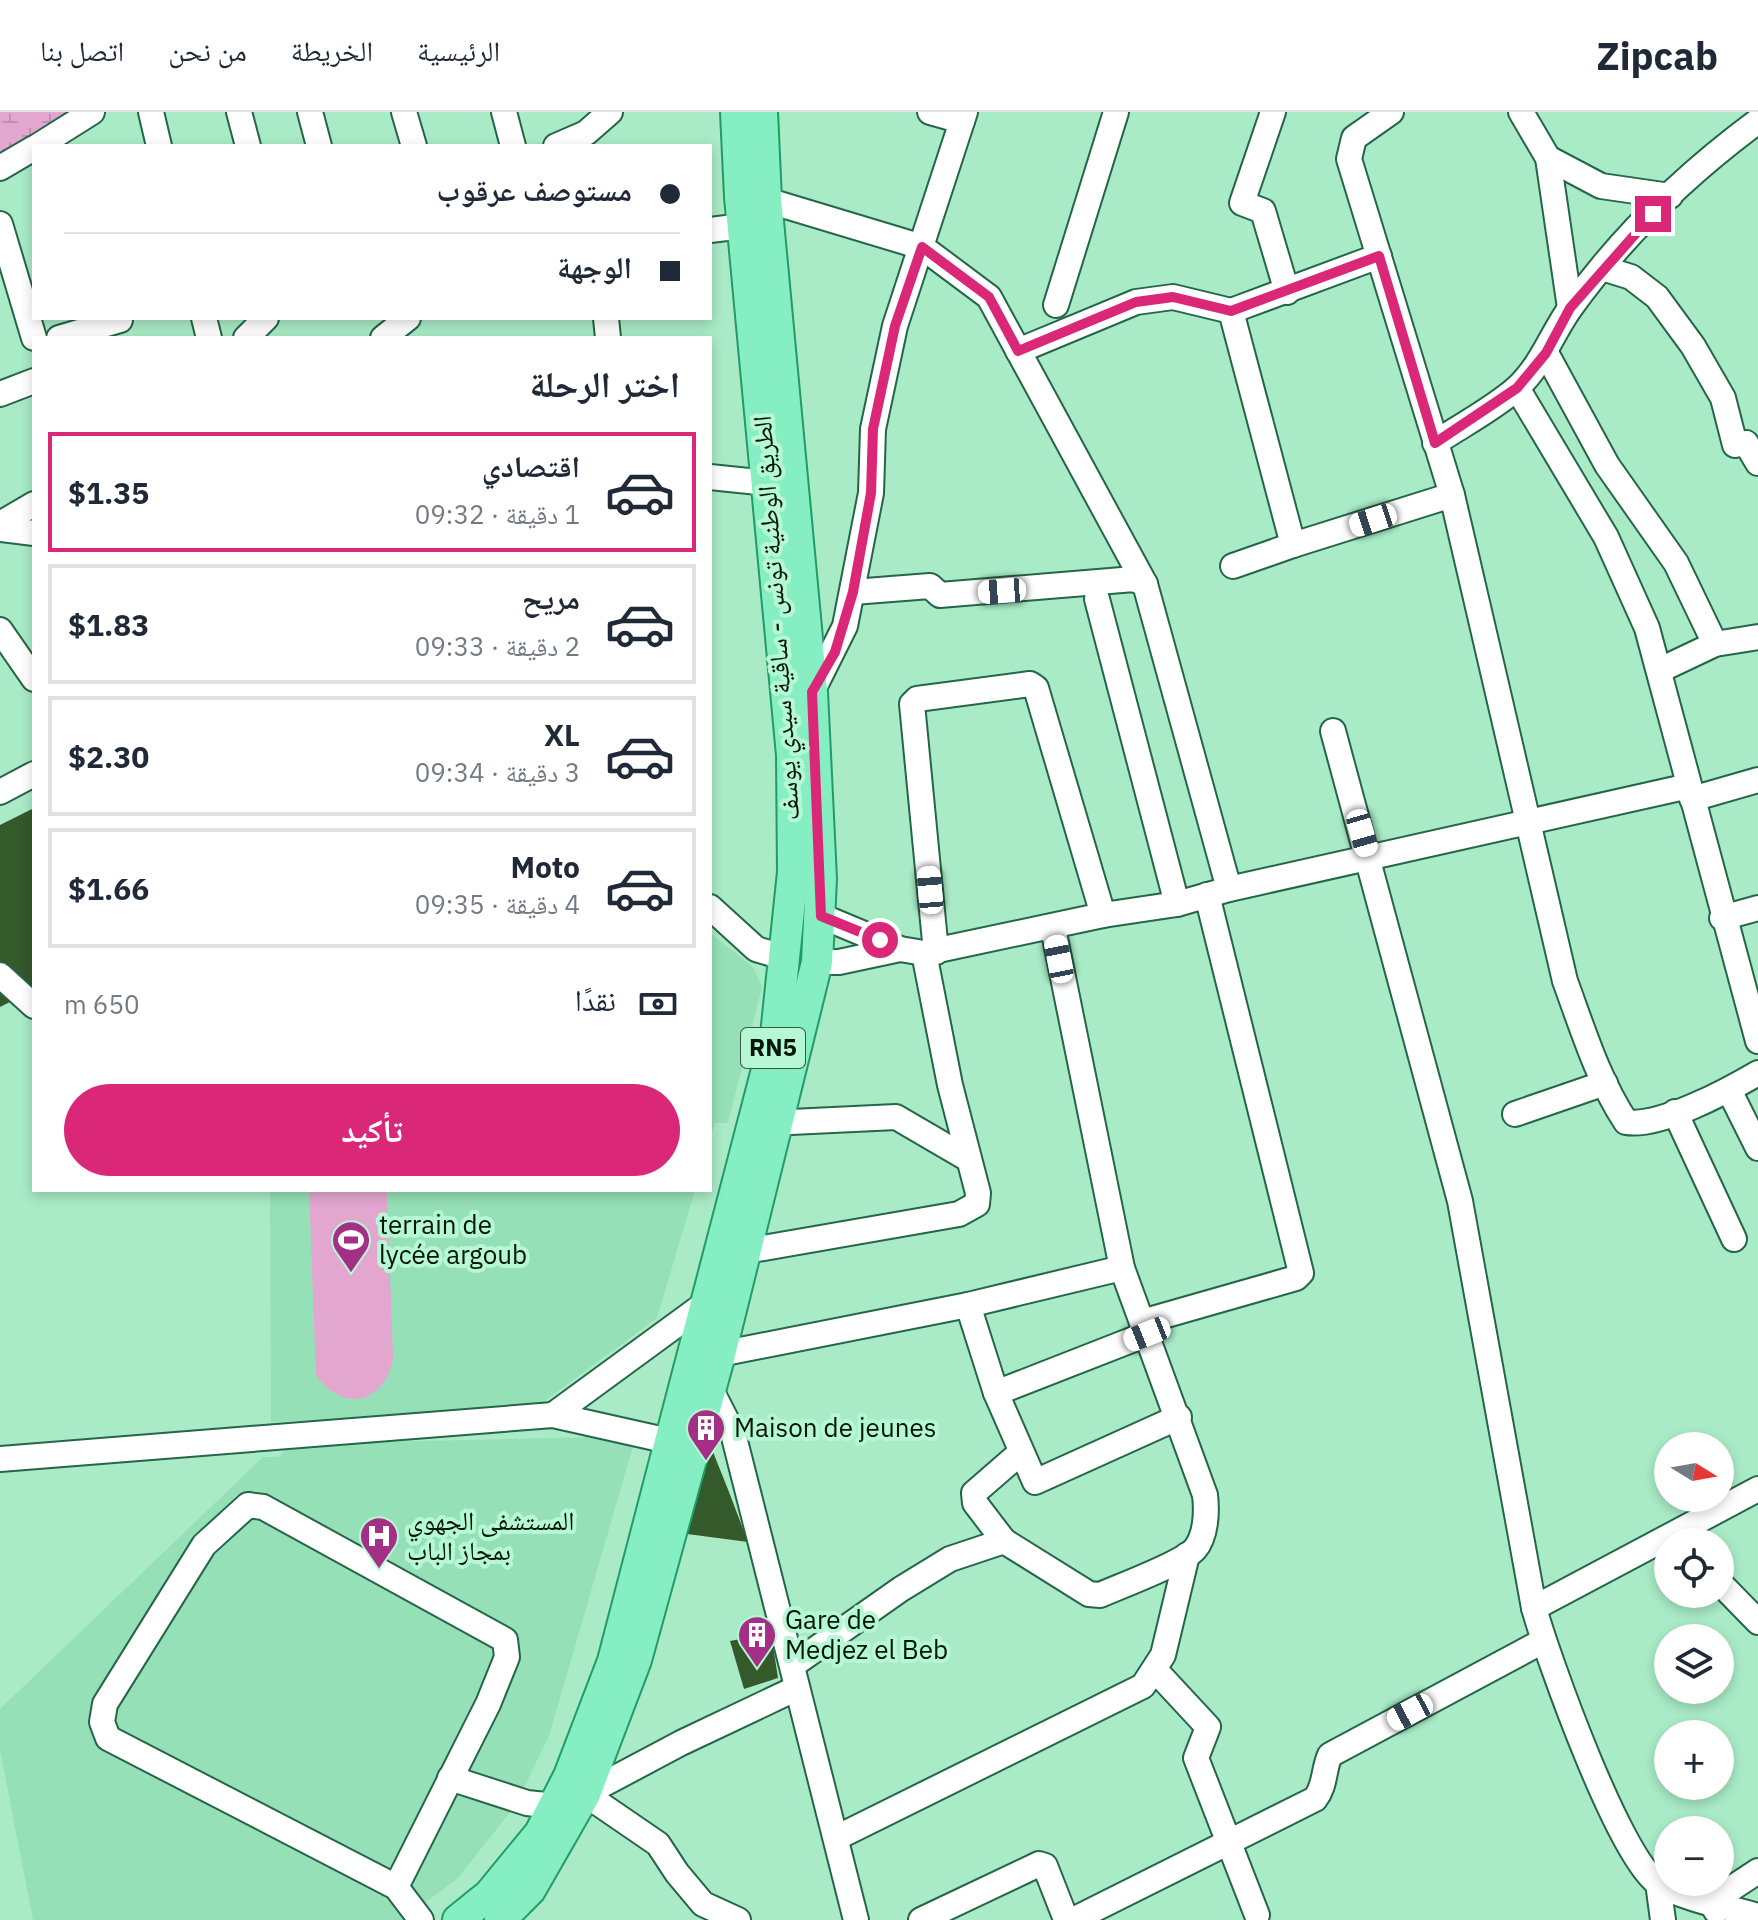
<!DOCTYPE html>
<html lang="ar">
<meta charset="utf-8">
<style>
:root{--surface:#fff;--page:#f2f2f3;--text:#1f2937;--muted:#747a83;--line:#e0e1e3;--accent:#db2777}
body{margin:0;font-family:"IBM Plex Sans","Noto Naskh Arabic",sans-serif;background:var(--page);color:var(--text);direction:rtl;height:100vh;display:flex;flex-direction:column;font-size:30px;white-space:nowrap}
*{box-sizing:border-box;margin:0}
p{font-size:26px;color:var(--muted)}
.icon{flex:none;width:44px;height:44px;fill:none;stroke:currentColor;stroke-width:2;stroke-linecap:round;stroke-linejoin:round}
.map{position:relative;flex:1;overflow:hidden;direction:ltr}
.sheet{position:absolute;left:32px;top:224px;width:680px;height:856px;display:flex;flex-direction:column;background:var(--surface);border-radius:0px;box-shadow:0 4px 12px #0003;direction:rtl}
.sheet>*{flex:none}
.banner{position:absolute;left:32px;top:32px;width:680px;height:176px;border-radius:0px;box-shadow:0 4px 12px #0003;direction:rtl;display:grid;align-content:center;height:176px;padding:0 32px;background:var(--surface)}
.needle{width:52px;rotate:101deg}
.controls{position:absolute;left:1654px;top:1320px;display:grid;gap:16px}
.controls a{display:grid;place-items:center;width:80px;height:80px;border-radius:50%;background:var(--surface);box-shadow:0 4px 12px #0003;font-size:40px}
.end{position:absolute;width:36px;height:36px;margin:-18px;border:10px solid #db2777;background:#fff;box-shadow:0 0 0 4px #fff}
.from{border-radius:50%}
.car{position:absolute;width:24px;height:48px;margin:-24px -12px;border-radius:10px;box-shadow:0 0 6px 2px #0007;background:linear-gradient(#fff 24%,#345 0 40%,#fff 0 76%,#345 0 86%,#fff 0)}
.banner b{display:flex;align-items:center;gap:28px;height:76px;font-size:30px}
.banner b+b{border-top:2px solid var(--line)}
.banner i{width:20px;height:20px;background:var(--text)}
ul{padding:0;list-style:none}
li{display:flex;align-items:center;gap:24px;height:120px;margin:0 16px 12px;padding:0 16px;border:4px solid var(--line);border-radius:0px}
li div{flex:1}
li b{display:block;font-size:30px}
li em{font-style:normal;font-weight:700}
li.on{border-color:var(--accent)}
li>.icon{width:72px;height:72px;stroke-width:1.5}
h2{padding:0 32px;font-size:36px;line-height:96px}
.pay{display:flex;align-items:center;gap:20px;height:88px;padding:0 32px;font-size:30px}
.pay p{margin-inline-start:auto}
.primary-button{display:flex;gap:16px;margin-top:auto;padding:16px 32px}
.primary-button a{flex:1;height:92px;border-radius:48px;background:var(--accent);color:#fff;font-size:32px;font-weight:700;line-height:92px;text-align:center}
header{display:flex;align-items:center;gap:48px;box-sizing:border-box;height:112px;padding:0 40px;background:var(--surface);border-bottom:2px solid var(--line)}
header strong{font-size:38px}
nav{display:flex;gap:44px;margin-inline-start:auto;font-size:28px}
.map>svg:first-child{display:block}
.built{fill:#96e0b7}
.wetland{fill:url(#wetland-marsh)}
.pitch{fill:#e3a7cf}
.building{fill:#34592b}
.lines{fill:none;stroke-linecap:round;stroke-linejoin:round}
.minor-casing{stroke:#246647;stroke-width:28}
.major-casing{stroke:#229b67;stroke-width:34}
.minor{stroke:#fff;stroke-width:24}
.major{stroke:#85eec2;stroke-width:30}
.route{stroke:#db2777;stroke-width:10}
.labels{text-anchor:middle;stroke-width:8;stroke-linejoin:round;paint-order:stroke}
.shield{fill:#b6f8d3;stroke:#375a46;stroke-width:2}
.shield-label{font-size:24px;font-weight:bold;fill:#00160a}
.street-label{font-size:26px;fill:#00160a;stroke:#b6f8d3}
.poi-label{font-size:26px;fill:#00160a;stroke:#b6f8d3;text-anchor:start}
</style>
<header>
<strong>Zipcab</strong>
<nav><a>الرئيسية</a><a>الخريطة</a><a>من نحن</a><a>اتصل بنا</a></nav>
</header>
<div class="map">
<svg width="1758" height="1808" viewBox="0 0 1758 1808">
<defs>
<pattern id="wetland-marsh" width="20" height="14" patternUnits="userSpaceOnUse" patternTransform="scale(2)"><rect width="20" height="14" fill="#e3a7cf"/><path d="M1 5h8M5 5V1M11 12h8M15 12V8" fill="none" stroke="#c18fb0"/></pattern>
</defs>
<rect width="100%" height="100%" fill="#a9ebc6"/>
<g class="built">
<polygon points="710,821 753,855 762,875 728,1011 715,1011 710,1026"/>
<polygon points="270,1078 695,1078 657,1206 531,1299 271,1310"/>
<polygon points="636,1324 549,1624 515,1694 457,1767 402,1808 33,1808 0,1638 0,1597 263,1345 278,1345 292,1332"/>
</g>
<polygon class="wetland" points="0,0 79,0 0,46"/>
<path class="pitch" d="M309,1078H387L393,1247C384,1292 342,1301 316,1263Z"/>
<g class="building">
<polygon points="34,696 34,878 0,895 0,713"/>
<polygon points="705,1320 729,1380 748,1430 672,1420"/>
<polygon points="771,1521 778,1566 744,1577 730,1529"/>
</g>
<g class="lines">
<g class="minor-casing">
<g id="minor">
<polyline points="151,0 159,34"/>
<polyline points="239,0 248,34"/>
<polyline points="310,0 319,34"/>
<polyline points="404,0 414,34"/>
<polyline points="504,0 513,34"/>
<polyline points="930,0 962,9"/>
<polyline points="1273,0 1242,91 1263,99 1287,180"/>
<path d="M1391,0L1354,26L1349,47L1452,383L1565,869C1582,915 1598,968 1626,1010C1659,1016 1729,978 1758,961"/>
<polyline points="1521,0 1548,46 1570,196"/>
<polyline points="38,34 92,0"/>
<polyline points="556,34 586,21 610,0"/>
<polyline points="1548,46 1601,74 1670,84"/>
<polyline points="0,56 34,36"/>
<polyline points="766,88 922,135 989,185 1145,472 1229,777"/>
<polyline points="0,112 34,226"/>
<polyline points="710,118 743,114"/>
<polyline points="1379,144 1231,199 1293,433 1452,383"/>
<polyline points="1602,156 1631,165 1657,185 1693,234 1723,286 1735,333 1746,331 1758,351"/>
<polyline points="1056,193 1116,0"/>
<polyline points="204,206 209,226"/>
<polyline points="606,206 608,226"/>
<polyline points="59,226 120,208"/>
<polyline points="246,226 266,206"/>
<polyline points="383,226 408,206"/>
<polyline points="1018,239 1136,190 1173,185 1231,199"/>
<polyline points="1546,241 1607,353 1676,451 1715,532"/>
<polyline points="1517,276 1606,425 1647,516 1758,929"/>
<polyline points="0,282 34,269"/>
<path d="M1435,331C1462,313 1493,297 1517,276C1542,253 1552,221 1571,195C1622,124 1689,60 1758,9"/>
<polyline points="710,365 768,371"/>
<polyline points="0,412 34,392"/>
<polyline points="0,417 34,421"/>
<polyline points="1233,454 1293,433"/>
<polyline points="853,480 930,474 940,483 1134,467 1145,472"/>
<polyline points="1097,487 1177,792"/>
<polyline points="0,518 34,567"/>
<polyline points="1660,558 1715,532 1758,525"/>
<polyline points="812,580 845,514 871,381 873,317 895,214 965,0"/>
<path d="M1333,619L1460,1089L1534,1496C1548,1546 1620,1748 1659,1772C1687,1788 1727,1795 1758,1804"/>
<polyline points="0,680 34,662"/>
<polyline points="1692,687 1758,668"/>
<polyline points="710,795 756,837 786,846"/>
<polyline points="821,804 900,837 924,841 1103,803 1177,792 1229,777 1689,674"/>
<polyline points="1722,806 1758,796"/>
<polyline points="936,840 912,592 917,587 1030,572 1036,576 1103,803"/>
<polyline points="817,850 839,850 900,837"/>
<polyline points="0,863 34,894"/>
<polyline points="1729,978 1758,1036"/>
<polyline points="1675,1000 1734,1127"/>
<polyline points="1515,1002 1605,971"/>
<polyline points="779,1007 791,1010 896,1005 968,1047"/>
<polyline points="746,1139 959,1102 977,1092 978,1081 950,973 924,841"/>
<polyline points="968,1193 996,1281 1035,1370 1179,1305"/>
<polyline points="1142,1210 1296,1166 1301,1161 1207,783"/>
<polyline points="720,1242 968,1193 1122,1156"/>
<polyline points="710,1276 733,1321 856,1808"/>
<polyline points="996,1281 1147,1222"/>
<polyline points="553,1303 706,1191"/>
<polyline points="0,1347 553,1303 669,1329"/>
<polyline points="1004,1429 975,1391 974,1381 1020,1341"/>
<polyline points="1720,1471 1758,1510"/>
<polyline points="1534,1496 1758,1377"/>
<path d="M793,1553L901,1477L950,1447L1004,1429L1089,1482L1100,1483C1120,1474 1183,1451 1195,1437C1206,1424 1207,1400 1205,1383L1122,1156L1053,816"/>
<polyline points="1156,1559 1208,1615 1196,1646 1257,1803"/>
<polyline points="450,1666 527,1691 555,1694"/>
<polyline points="585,1682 681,1631 797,1576"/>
<polyline points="585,1682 658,1732 677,1761 703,1792 738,1808"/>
<polyline points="836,1726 1143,1574 1163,1543 1187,1443"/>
<polyline points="1658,1771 1663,1808"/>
<polyline points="396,1775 488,1592 507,1545 505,1528 263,1395 248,1393 204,1433 105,1592 102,1610 108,1626 396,1775 421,1808"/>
<polyline points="1716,1799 1711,1790 1758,1759"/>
<polyline points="921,1808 1039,1752 1045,1754 1065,1805 1071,1808"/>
<path d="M1073,1808L1315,1687C1326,1673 1323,1658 1330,1643L1543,1529"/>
</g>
</g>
<g class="major-casing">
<g id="major">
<polyline points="458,1808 489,1783 540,1721 569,1664 613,1549 776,923 793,760 792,643 740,85 736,0"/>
<polyline points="500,1808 530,1778 585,1682 636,1548 720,1242 817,850 821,767 812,580 766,88 762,0"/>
</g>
</g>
<use href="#minor" class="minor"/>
<use href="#major" class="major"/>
</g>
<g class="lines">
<polyline class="route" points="880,828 821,804 812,580 835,540 853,480 871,381 873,317 895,214 922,135 989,185 1018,239 1136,190 1173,185 1231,199 1379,144 1435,331 1517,276 1546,241 1570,196 1653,102"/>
</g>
<defs>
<g id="stadium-pin" transform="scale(2)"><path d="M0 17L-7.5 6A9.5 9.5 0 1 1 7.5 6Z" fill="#a52f87" stroke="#b6f8d3"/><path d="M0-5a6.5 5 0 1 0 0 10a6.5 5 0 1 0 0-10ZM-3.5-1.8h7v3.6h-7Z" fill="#fff"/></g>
<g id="building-pin" transform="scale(2)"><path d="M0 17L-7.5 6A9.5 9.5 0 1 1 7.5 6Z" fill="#a52f87" stroke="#b6f8d3"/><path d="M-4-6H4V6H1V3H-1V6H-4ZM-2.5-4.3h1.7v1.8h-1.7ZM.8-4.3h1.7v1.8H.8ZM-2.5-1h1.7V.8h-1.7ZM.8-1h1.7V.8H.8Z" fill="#fff"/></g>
<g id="hospital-pin" transform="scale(2)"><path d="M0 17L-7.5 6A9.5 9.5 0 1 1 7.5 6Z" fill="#a52f87" stroke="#b6f8d3"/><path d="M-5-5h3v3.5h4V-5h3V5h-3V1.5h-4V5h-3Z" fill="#fff"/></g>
</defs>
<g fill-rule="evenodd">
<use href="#stadium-pin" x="351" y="1128"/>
<use href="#building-pin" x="706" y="1316"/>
<use href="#hospital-pin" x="379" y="1424"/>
<use href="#building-pin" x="757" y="1523"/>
</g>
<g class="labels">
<rect class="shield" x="741" y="916" width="64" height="40" rx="6"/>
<g class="shield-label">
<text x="773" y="944">RN5</text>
</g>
<g class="street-label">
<text transform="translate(776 506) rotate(-94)" y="9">الطريق الوطنية تونس - ساقية سيدي يوسف</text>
</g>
<g class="poi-label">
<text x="379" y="1122">terrain de<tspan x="379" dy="30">lycée argoub</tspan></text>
<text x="734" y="1325">Maison de jeunes</text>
<text x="407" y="1418">المستشفى الجهوي<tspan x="407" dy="30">بمجاز الباب</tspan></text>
<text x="785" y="1517">Gare de<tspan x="785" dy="30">Medjez el Beb</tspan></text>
</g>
</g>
</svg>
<div class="controls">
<a><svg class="needle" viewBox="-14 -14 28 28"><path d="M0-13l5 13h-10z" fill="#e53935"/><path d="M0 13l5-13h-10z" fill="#747a83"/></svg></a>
<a><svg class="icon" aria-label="locate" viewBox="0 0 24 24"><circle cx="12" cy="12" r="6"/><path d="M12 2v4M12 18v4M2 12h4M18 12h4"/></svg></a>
<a><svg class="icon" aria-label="layers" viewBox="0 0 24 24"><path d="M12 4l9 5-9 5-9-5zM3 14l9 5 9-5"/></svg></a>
<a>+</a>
<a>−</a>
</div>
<i class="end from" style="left:880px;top:828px"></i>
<i class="end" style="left:1653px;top:102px"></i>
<i class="car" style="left:1373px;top:408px;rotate:252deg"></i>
<i class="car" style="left:1002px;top:479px;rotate:266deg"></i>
<i class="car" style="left:1362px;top:721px;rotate:164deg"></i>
<i class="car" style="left:930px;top:778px;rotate:355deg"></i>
<i class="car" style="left:1059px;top:847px;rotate:349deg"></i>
<i class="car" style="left:1147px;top:1222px;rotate:248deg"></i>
<i class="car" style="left:1410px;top:1600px;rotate:242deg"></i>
<div class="banner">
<b><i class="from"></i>مستوصف عرقوب</b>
<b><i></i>الوجهة</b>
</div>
<section class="sheet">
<h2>اختر الرحلة</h2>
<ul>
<li class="on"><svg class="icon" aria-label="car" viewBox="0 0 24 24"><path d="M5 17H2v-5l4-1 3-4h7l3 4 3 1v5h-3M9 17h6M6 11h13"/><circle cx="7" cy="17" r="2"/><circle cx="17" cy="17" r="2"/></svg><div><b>اقتصادي</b><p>1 دقيقة · 09:32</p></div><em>$1.35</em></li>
<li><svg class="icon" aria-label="car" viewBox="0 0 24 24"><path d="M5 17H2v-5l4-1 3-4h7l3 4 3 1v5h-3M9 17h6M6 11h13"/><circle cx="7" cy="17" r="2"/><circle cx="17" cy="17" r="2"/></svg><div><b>مريح</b><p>2 دقيقة · 09:33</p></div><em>$1.83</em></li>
<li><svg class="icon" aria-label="car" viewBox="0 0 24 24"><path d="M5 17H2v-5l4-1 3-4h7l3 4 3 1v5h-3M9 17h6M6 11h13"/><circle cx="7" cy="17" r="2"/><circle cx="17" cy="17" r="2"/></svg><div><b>XL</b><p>3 دقيقة · 09:34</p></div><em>$2.30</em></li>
<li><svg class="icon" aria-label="car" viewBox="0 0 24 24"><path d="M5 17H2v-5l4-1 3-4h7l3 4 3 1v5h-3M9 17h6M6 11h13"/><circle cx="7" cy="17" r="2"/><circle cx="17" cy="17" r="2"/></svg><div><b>Moto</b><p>4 دقيقة · 09:35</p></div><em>$1.66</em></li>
</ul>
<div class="pay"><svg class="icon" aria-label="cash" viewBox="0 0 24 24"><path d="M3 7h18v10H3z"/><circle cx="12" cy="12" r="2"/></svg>نقدًا<p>650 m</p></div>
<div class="primary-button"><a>تأكيد</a></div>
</section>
</div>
